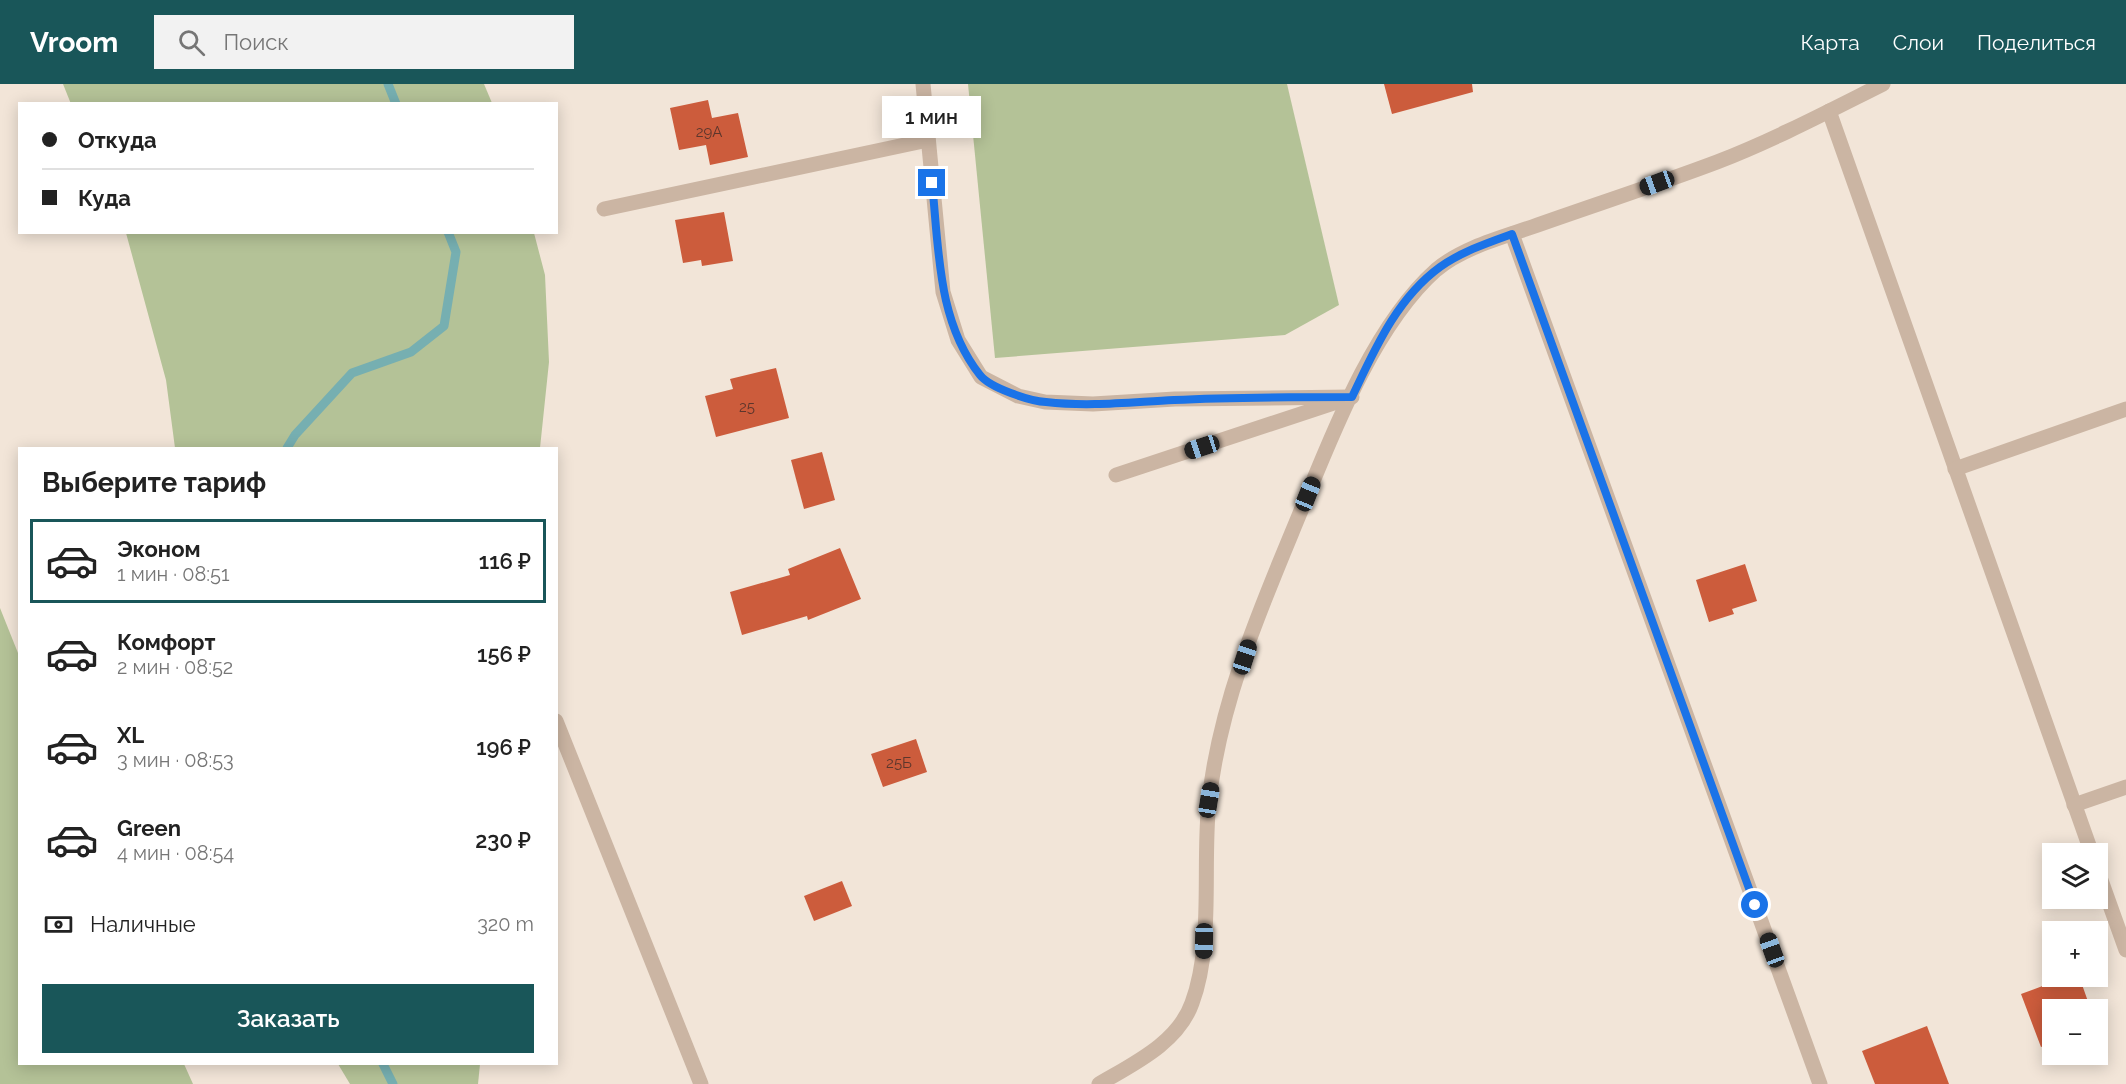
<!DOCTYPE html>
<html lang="ru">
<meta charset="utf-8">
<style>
:root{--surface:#fff;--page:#f2f2f2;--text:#222;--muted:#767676;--line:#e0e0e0;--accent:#195659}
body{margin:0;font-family:Raleway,sans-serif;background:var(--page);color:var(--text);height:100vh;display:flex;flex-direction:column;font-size:22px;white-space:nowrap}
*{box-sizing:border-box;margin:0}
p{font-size:20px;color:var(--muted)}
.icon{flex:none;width:33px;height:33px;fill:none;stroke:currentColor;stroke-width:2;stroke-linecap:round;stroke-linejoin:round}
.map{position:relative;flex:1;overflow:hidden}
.sheet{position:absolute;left:18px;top:363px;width:540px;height:618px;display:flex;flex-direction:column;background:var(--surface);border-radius:0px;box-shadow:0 3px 15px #0003}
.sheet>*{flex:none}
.hud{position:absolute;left:18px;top:18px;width:540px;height:132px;border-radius:0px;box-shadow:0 3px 15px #0003;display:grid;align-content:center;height:132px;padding:0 24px;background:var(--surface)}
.controls{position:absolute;left:2042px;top:759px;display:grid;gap:12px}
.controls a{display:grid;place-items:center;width:66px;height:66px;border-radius:0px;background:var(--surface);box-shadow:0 3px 15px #0003;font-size:30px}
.end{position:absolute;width:27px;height:27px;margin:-14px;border:8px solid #1a73e8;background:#fff;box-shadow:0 0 0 3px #fff}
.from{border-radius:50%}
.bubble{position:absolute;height:42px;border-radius:0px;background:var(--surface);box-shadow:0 3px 15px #0003;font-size:20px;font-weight:600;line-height:42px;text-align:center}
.car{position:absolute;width:18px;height:36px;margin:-18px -9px;border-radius:8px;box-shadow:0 0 4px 2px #0007;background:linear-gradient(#222 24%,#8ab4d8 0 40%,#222 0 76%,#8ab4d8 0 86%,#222 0)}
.hud b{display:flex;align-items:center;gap:21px;height:57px;font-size:22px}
.hud b+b{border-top:2px solid var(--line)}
.hud i{width:15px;height:15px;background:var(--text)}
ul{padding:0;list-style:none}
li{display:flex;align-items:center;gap:18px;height:84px;margin:0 12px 9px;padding:0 12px;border:3px solid transparent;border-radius:0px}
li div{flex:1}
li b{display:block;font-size:22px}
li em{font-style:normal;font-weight:600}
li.active{border-color:var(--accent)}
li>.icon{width:54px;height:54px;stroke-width:1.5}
h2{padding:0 24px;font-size:27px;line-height:72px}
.pay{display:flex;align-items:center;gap:15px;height:66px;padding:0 24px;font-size:22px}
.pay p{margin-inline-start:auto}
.primary-button{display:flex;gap:12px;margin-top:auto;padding:12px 24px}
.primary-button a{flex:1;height:69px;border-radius:0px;background:var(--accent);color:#fff;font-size:24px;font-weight:600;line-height:69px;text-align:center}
header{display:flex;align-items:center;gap:36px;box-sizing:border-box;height:84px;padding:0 30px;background:var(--accent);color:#fff}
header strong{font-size:28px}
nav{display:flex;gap:33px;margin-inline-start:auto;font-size:21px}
.search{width:420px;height:54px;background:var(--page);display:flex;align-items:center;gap:15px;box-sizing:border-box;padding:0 21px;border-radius:0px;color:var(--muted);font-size:22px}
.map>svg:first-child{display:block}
.green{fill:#b4c297}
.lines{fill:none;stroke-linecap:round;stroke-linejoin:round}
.stream{stroke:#76afb1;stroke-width:9}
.building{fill:#cc5c3c}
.minor{stroke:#cbb5a3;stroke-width:15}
.route{stroke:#1a73e8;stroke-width:8}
.labels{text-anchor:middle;stroke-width:5;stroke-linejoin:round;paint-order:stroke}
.number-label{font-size:15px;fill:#5c362c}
</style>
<header>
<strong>Vroom</strong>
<div class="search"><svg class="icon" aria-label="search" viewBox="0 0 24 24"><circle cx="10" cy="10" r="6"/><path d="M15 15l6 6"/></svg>Поиск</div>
<nav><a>Карта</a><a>Слои</a><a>Поделиться</a></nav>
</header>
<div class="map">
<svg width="2126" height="1000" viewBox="0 0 2126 1000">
<rect width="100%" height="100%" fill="#f2e5d8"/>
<g class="green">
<polygon points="63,0 484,0 492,19 71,20"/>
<polygon points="968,0 1287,0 1339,221 1285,251 995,274"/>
<polygon points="126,149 534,149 545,191 549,278 540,364 175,364 166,296"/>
<polygon points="0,524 20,574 20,980 184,980 193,1000 0,1000"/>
<polygon points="338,980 480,980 478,1000 350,1000"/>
</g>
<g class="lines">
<g class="stream">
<polyline points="388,0 396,20"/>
<polyline points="287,364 295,351 352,289 411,268 444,242 456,168 448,148"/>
<polyline points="383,980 393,1000"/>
</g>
</g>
<g class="building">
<polygon points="1384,0 1472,0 1473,8 1392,30"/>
<polygon points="708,16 712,34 738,29 748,73 710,81 706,61 679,66 670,24"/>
<polygon points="724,128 733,177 702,182 701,176 683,179 675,136"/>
<polygon points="776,284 789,334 716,353 705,312 733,305 730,295"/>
<polygon points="822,368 835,416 804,425 791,376"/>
<polygon points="840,464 861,515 808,536 807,532 742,551 730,508 790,491 788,485"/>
<polygon points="1745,480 1757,517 1732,525 1734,530 1709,538 1696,496"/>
<polygon points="916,655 927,688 883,703 871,670"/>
<polygon points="842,797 852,822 814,837 804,812"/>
<polygon points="2069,892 2079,892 2091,926 2052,926 2052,959 2041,963 2021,910"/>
<polygon points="1927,942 1949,1000 1875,1000 1862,967"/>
</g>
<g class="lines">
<g class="minor">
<polyline points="923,0 943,208 958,256 981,293 1018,312 1045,318 1093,320 1175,315 1352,313"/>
<polyline points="1829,27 2092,770"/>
<polyline points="604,125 928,56"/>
<polyline points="1512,150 1820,1000"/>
<polyline points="1955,385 2126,325"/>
<polyline points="1116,391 1337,318"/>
<polyline points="556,637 701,1000"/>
<polyline points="2074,721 2126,703"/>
<polyline points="2097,785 2126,866"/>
<path d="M1099,1000C1133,980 1178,959 1192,919C1214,860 1202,780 1209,717C1220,616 1262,521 1300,429C1332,351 1373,242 1436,186C1462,164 1500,154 1532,143C1594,121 1656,101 1717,78C1774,56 1829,27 1883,0"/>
</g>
</g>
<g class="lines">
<path class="route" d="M932,99C939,164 937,237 980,291C990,304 1030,317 1046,318C1089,323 1131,318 1174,316C1233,313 1292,313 1352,313C1374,267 1396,215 1440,183C1461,168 1487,159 1512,150L1755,821"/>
</g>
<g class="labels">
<g class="number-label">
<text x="709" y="53">29А</text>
<text x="747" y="328">25</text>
<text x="899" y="684">25Б</text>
</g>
</g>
</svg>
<div class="controls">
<a><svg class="icon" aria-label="layers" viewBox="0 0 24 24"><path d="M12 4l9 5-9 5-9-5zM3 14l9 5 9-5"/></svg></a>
<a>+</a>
<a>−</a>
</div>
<i class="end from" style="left:1755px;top:821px"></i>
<i class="end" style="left:932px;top:99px"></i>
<div class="bubble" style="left:882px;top:12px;width:99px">1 мин</div>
<i class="car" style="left:1657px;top:99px;rotate:250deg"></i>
<i class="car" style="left:1202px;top:363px;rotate:252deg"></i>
<i class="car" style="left:1308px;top:410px;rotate:22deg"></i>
<i class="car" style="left:1245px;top:573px;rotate:18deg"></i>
<i class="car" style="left:1209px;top:716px;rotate:9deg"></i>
<i class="car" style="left:1204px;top:857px;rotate:181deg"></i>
<i class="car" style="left:1772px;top:866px;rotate:340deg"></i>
<div class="hud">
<b><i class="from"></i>Откуда</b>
<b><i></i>Куда</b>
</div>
<section class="sheet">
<h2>Выберите тариф</h2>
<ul>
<li class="active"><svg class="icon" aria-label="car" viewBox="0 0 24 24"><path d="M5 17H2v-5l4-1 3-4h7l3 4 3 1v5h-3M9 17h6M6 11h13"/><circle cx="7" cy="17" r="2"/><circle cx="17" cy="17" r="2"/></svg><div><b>Эконом</b><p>1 мин · 08:51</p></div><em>116 ₽</em></li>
<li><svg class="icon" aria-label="car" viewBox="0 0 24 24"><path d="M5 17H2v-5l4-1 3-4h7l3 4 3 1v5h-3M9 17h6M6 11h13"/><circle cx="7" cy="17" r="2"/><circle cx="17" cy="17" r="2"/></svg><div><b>Комфорт</b><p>2 мин · 08:52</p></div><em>156 ₽</em></li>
<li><svg class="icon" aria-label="car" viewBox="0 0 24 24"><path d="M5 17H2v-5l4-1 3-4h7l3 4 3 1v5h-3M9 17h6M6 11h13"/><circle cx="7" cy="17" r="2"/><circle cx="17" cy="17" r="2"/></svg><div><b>XL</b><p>3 мин · 08:53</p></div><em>196 ₽</em></li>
<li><svg class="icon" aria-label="car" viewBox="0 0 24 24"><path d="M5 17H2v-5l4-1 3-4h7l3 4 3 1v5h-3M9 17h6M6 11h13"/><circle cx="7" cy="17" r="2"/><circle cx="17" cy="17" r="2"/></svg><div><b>Green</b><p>4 мин · 08:54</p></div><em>230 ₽</em></li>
</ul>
<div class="pay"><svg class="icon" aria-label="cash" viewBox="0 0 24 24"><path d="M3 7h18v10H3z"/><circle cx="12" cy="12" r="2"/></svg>Наличные<p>320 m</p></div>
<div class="primary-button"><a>Заказать</a></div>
</section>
</div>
